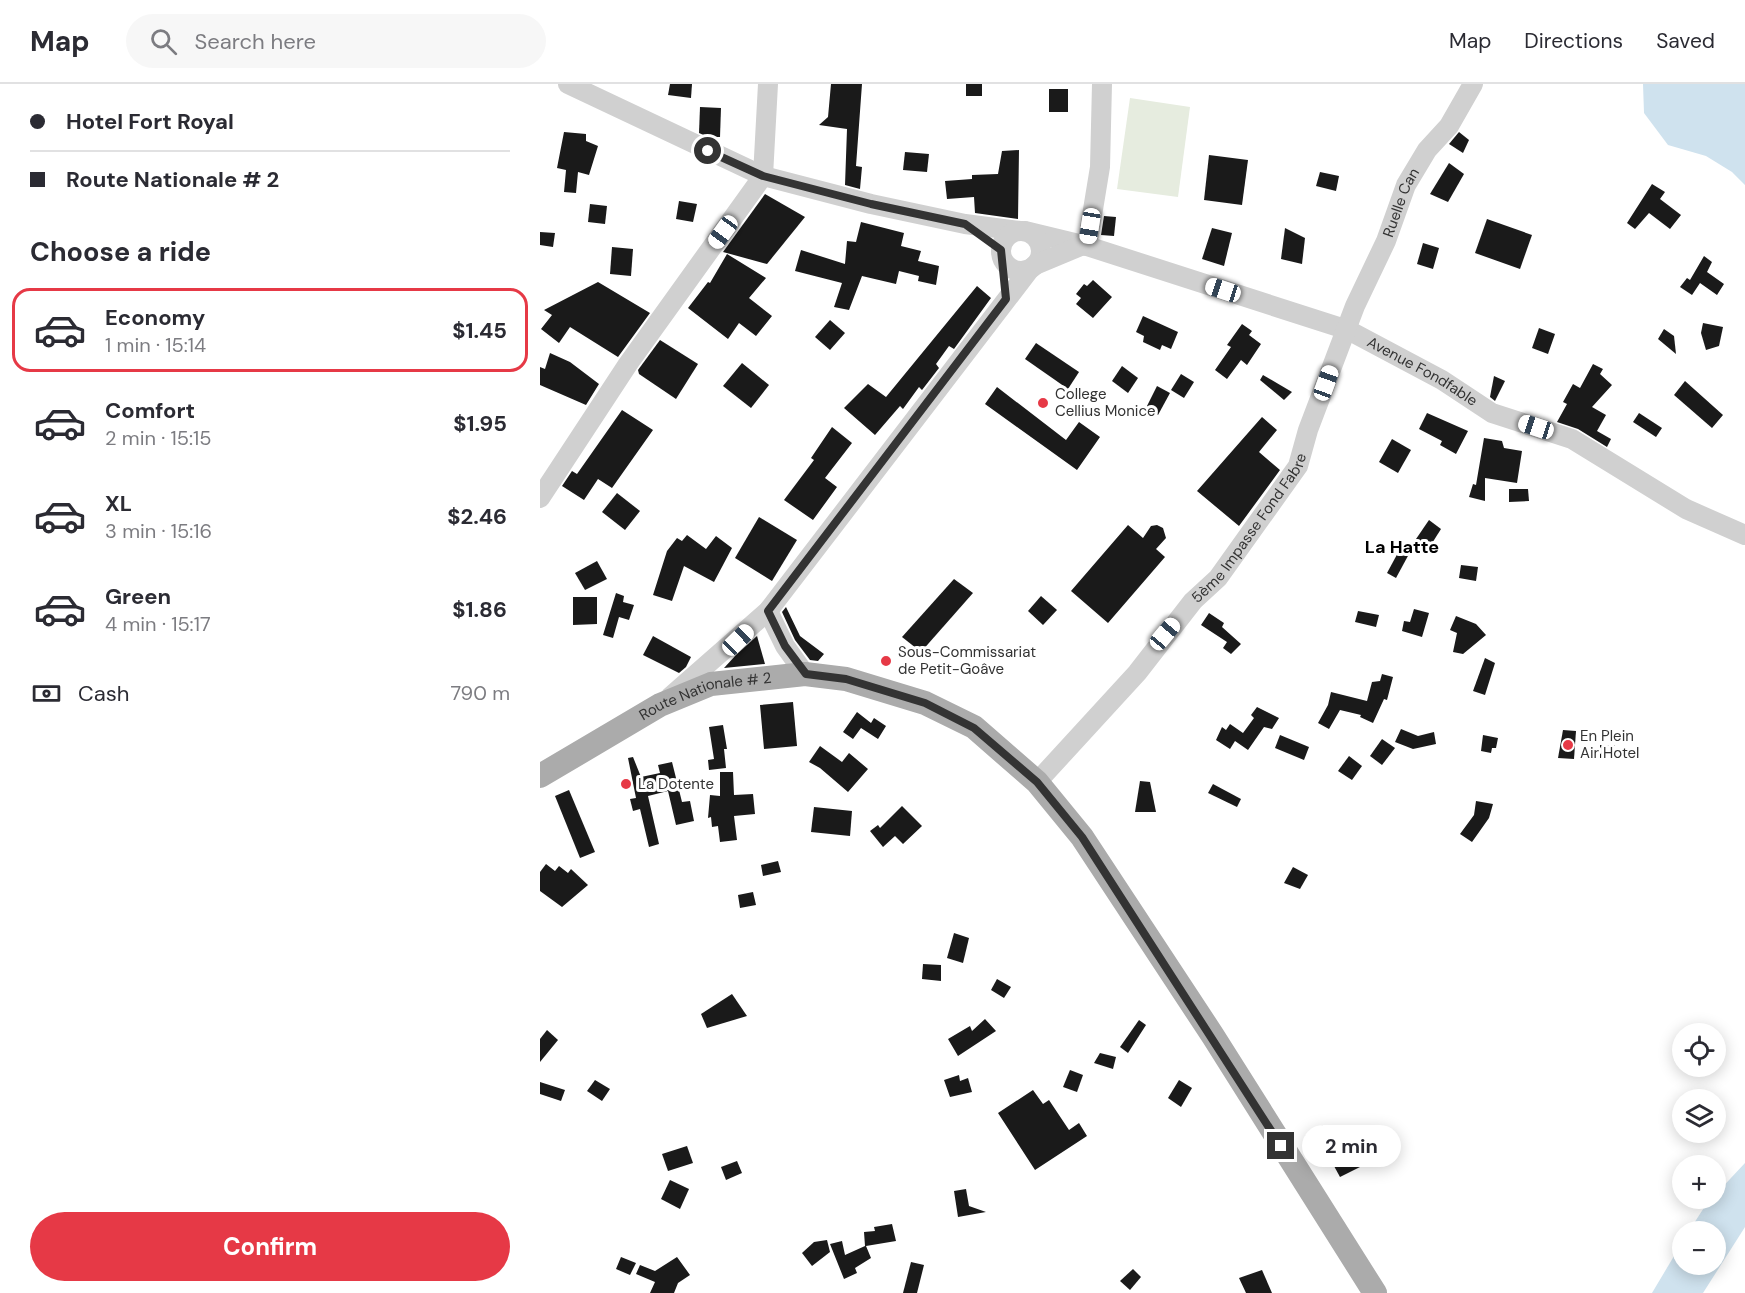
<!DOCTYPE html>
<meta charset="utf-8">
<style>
:root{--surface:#fff;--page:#f7f7f7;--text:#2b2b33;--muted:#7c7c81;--line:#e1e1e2;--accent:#e63946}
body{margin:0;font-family:"DM Sans",sans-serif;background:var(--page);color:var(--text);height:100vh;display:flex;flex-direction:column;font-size:22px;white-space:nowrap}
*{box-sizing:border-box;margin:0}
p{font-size:20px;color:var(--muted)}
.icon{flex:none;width:33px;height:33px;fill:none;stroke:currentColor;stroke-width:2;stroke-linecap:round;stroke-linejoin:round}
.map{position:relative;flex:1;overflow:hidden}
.panel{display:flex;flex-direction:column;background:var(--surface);width:540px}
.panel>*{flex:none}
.top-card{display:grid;align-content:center;height:132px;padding:0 30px;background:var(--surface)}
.controls{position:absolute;left:1132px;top:939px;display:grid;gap:12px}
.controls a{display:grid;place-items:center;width:54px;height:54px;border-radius:50%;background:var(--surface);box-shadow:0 3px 15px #0003;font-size:30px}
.end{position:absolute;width:27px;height:27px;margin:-14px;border:8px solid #333;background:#fff;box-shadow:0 0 0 3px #fff}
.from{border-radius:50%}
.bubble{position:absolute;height:42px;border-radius:21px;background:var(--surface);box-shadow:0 3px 15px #0003;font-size:20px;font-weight:700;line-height:42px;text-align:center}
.car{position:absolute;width:18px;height:36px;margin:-18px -9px;border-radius:8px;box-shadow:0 0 4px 2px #0007;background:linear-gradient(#fff 24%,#345 0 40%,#fff 0 76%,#345 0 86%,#fff 0)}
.top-card b{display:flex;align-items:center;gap:21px;height:57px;font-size:22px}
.top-card b+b{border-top:2px solid var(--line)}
.top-card i{width:15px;height:15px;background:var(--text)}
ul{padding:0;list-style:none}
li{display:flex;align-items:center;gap:18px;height:84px;margin:0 12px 9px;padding:0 18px;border:3px solid transparent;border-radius:18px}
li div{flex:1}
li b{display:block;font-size:22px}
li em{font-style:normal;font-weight:700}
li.selected{border-color:var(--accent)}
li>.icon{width:54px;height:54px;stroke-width:1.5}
h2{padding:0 30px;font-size:27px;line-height:72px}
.pay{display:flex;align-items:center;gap:15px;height:66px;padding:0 30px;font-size:22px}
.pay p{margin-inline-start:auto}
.primary-button{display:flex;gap:12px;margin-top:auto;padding:12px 30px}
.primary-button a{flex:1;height:69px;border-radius:36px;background:var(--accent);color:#fff;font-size:24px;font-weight:700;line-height:69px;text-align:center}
header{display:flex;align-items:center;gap:36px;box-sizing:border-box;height:84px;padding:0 30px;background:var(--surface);border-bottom:2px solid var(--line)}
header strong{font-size:28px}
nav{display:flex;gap:33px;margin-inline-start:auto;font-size:21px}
.search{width:420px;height:54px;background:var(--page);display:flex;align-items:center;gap:15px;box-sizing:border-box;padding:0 21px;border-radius:33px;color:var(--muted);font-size:22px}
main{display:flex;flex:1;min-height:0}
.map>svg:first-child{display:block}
.green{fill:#e6ecdf}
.water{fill:#cfe2ee}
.building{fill:#1a1a1a}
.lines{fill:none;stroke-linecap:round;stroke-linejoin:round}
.minor{stroke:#d0d0d0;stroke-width:20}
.major{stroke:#ababab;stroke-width:24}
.route{stroke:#333;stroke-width:8}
.poi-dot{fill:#e63946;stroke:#fff;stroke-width:2}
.labels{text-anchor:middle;stroke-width:6;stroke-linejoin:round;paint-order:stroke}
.street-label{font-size:15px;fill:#333;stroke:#fff}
.poi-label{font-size:15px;fill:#333;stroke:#fff;text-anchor:start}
.quarter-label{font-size:18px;font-weight:bold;fill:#000;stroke:#fff}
</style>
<header>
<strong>Map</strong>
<div class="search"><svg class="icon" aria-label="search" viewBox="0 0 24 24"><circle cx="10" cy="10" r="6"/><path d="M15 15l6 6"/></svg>Search here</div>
<nav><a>Map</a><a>Directions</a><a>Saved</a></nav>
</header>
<main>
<section class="panel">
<div class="top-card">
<b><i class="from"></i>Hotel Fort Royal</b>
<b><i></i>Route Nationale # 2</b>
</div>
<h2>Choose a ride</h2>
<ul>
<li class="selected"><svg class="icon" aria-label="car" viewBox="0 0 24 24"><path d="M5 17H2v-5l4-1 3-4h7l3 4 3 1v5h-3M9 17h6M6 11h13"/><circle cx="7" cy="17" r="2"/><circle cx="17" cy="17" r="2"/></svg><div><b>Economy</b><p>1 min · 15:14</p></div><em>$1.45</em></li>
<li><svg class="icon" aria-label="car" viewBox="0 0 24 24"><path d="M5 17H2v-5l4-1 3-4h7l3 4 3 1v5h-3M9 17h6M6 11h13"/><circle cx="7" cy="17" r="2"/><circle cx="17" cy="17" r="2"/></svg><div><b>Comfort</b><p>2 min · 15:15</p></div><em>$1.95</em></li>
<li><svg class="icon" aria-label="car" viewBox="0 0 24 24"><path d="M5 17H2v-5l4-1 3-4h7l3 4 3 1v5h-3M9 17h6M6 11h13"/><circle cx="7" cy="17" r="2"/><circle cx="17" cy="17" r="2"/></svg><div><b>XL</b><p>3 min · 15:16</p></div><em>$2.46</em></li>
<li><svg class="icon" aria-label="car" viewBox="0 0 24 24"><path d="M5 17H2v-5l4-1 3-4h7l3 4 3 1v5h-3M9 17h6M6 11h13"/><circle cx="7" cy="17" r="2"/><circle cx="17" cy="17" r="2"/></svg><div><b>Green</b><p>4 min · 15:17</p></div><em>$1.86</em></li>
</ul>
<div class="pay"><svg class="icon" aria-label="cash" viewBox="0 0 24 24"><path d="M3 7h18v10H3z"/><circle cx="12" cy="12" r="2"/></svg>Cash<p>790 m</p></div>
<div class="primary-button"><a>Confirm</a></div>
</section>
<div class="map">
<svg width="1205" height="1209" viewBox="0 0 1205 1209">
<rect width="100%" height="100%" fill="#fff"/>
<polygon class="green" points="590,14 650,23 638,113 577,105"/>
<g class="water">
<polygon points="1103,0 1205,0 1205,101 1192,88 1166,72 1128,61 1104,29"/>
<polygon points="1205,1079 1205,1143 1163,1209 1112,1209 1143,1157 1143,1180 1176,1180 1176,1148 1149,1147 1167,1119 1176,1114 1176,1110"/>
</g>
<g class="building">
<polygon points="130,0 152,0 151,14 128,11"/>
<polygon points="291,0 322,0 316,82 322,83 320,105 305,101 307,45 279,41 288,33"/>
<rect x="426" y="0" width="16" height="12"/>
<rect x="509" y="5" width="19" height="23"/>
<polygon points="160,23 181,24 180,53 168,53 159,49"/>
<polygon points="24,48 46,50 46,57 58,62 49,91 38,88 36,109 24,108 26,86 17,84"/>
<polygon points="919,48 929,56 923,69 909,60"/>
<polygon points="479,66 478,135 435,129 434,113 407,115 405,97 432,95 432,91 458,90 462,67"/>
<polygon points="365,68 389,70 387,88 363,86"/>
<polygon points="669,71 708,76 702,121 664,116"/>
<polygon points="909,79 924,90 908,118 890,110"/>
<polygon points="780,88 799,92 796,107 776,102"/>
<polygon points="1112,100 1125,108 1120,115 1141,131 1130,145 1109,129 1095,145 1087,139"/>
<polygon points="225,110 265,133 227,180 183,168"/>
<polygon points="139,117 157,120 153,138 136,135"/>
<polygon points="50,120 67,122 65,140 48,138"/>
<polygon points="564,132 576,133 574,152 561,151"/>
<polygon points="947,135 992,151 980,185 935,169"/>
<polygon points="321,138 364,149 361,162 381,167 378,177 399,182 396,201 378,197 379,192 359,187 356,200 322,192 309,226 294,223 302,199 255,187 261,166 305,180 307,157 316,158"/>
<polygon points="672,144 692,149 684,182 662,175"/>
<polygon points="745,144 765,154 762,180 741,175"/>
<polygon points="0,148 15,149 13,163 0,161"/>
<polygon points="883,159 899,164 893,185 877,180"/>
<polygon points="72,163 93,165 91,192 70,190"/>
<polygon points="187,170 226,194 209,214 232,232 216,252 199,239 188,255 148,224 168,198 170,199"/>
<polygon points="1164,172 1172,178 1167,188 1184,200 1177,211 1160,199 1152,211 1140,203 1147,194 1150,196"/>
<polygon points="553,196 572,213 553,234 536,220 541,214 536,210 544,200 547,202"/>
<polygon points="58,198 110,229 78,273 30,243 19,259 1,245 12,231 4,226"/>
<polygon points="437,202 451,214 414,265 409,262 396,280 399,284 382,306 379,303 363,325 360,322 335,351 304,324 328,300 346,313"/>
<polygon points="603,232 638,248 631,265 622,261 620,266 603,258 604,252 596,248"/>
<polygon points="290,236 305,249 290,266 275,253"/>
<polygon points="1163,239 1183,243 1179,262 1166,266 1161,249"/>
<polygon points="702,240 712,247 709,251 721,260 707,281 701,276 687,295 675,286 691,263 687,261"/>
<polygon points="999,244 1015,250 1008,270 992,264"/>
<polygon points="1124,245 1134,252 1136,270 1118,255"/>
<polygon points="120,256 158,280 136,315 99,290 98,286"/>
<polygon points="496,259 539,288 528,305 485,275"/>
<polygon points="10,269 30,278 59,300 46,321 0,301 0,283 5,285"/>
<polygon points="202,279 229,301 211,324 183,302"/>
<polygon points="1053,280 1063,285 1060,290 1072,301 1052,323 1066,331 1057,347 1071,355 1067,363 1038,345 1017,338 1027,320 1023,318 1033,300 1040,304"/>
<polygon points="582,282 598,294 588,309 572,297"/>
<polygon points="641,290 654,298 644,314 631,306"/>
<polygon points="723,291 752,308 744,316 720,296"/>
<polygon points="954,292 965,297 955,317 950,313"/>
<polygon points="1145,297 1183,331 1172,344 1134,311"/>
<polygon points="617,302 630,309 618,331 606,324"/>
<polygon points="457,303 526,356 539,338 560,353 537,386 445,320"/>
<polygon points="82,326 113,346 72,404 58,395 44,416 22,402 32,387 37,390"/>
<polygon points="887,329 928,347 916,370 900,361 902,357 879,345"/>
<polygon points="1099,329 1122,344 1116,353 1093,338"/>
<polygon points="722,333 737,346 719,368 740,386 699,442 657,407"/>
<polygon points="292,343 312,359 285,394 297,403 273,436 244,416 274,376 271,374"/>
<polygon points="944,354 962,357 964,364 982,367 977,399 945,394 945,417 929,413 933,400 936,401"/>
<polygon points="852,355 871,366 858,389 839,378"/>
<polygon points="969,405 988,405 989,417 969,418"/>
<polygon points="77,409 100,427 85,446 62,428"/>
<polygon points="219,433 257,456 232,497 195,474"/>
<polygon points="889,436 901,445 889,464 876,455"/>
<polygon points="588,441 603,454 611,442 617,441 623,444 626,454 616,465 625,473 568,539 531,507"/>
<polygon points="147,451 166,465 176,452 192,464 174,498 144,482 132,517 113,511 127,467 137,454 142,457"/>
<polygon points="860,465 869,470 856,494 847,489"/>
<polygon points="57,477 67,495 45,506 35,489"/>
<polygon points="921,481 938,483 936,497 919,494"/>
<polygon points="414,495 433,509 381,568 362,553"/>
<polygon points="76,509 84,512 83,518 94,521 89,536 79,533 73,554 63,551"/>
<polygon points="501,512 517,526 503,541 488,527"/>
<polygon points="33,513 57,513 57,540 33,541"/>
<polygon points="246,523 260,552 284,570 278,577 270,576 255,556 242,528"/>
<polygon points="874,525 889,529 882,553 862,547 864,537 870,538"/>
<polygon points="818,527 839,531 836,543 815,538"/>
<polygon points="669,529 684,539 682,543 701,560 691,570 683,564 687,558 661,541"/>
<polygon points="916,532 936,540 946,551 923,570 913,568 917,549 910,546"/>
<polygon points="113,552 151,573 146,583 139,589 103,571"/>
<polygon points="217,552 225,580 184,584 196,571"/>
<polygon points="945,574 955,579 945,611 933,607"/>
<polygon points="842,590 853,593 847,616 844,615 833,639 820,633 821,631 800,626 789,645 778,639 788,621 791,608 827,617 832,598 840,597"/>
<polygon points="253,618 257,662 224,665 220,621"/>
<polygon points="717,623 739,634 732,645 724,643 708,666 695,657 690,665 676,656 682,643 686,646 690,640 703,649 714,634 711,631"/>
<polygon points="317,628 331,639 334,634 346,642 338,655 321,644 313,655 303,648"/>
<polygon points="183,641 187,665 184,665 186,684 169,686 168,676 174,675 169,643"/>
<polygon points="861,645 878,652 894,648 896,660 873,665 855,658"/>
<polygon points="1023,646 1036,647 1034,675 1018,674"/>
<polygon points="740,651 769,663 764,676 735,664"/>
<polygon points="943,651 958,654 956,664 952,664 951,669 941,667"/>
<polygon points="842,655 855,664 842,681 830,672"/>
<polygon points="1060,661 1075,661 1075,673 1060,674"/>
<polygon points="280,662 302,678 309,669 328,685 308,708 280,684 269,678"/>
<polygon points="809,672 822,682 812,696 798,687"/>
<polygon points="93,673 101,693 120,689 118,681 132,678 142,718 150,717 154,737 136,741 128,707 108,712 119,760 109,763 100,725 93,727 90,715 96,714 88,674"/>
<polygon points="180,688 193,688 194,711 213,710 215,730 194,732 197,756 180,758 178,742 172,743 171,733 168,734 170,711 180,712"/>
<polygon points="600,697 610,698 616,728 595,728"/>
<polygon points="673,700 701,715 697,723 668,709"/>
<polygon points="29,706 55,768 40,774 15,712"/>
<polygon points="936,717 953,720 949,734 932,758 920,750 934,731"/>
<polygon points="362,722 382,742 363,760 355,752 343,763 330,747 338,741 340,744"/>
<polygon points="274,723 312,727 310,752 271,748"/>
<polygon points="238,777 241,788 223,792 221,781"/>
<polygon points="6,780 15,787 19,782 28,789 31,785 48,801 22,823 0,807 0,788"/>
<polygon points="753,783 768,791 760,805 744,799"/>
<polygon points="213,808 216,821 200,824 198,811"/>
<polygon points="414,849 429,854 423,879 407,874"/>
<polygon points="383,880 401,881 401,897 382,895"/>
<polygon points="457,895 471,903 464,914 451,906"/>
<polygon points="192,910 207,932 167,944 161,930"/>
<polygon points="445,935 456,947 418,972 408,955 430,942 432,947"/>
<polygon points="599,936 606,941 588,969 580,963"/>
<polygon points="7,946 18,956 0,978 0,955"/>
<polygon points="560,969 576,973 573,985 554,979"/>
<polygon points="530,986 543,991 537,1008 523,1003"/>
<polygon points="419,991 420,997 428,994 432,1008 410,1013 404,996"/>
<polygon points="55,996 70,1005 62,1017 47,1007"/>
<polygon points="639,996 652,1004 641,1023 628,1014"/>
<polygon points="0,998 25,1006 21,1017 0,1010"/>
<polygon points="493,1006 503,1020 509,1016 529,1046 539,1039 547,1052 495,1086 458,1029"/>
<polygon points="783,1041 792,1057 775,1067 765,1052"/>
<polygon points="147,1062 153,1079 128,1087 122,1070"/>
<polygon points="814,1072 820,1083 800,1093 794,1082"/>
<polygon points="197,1077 202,1089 186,1096 181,1083"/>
<polygon points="130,1096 149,1105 140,1125 121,1115"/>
<polygon points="426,1105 429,1122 446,1128 418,1133 414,1107"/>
<polygon points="352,1140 356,1157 326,1162 331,1174 315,1184 317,1189 304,1195 290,1160 302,1157 305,1171 325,1162 324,1148 335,1147 334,1143"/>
<polygon points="287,1156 290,1168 272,1182 262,1169 274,1158"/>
<polygon points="81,1173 96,1179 90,1191 76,1185"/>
<polygon points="137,1173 150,1191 138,1199 134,1209 110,1209 115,1198 96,1190 100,1181 115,1187"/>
<polygon points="371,1178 384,1181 377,1209 363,1209"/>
<polygon points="593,1185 601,1193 590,1206 580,1197"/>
<polygon points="722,1186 732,1209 706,1209 699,1194"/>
</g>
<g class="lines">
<g class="minor">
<polyline points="28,0 223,92 331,120 425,140 480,147"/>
<path id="s1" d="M485,147L547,162L808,246L902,296L952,329L1032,355L1146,425L1205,451"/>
<circle cx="481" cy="167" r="20"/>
<polyline points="547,162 560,83 562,0"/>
<polyline points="495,181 543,161"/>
<polyline points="0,414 88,280 223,92 228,0"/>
<polyline points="228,527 245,562 265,590"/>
<polyline points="130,613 228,527 490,185"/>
<path id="s2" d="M497,698L597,589L653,517L678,494L758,382L768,346L790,288L815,222L846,157L866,101L887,66L909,42L933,0"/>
</g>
<path class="major" id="s3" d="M0,692L120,621L171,600L265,590L306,595L385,619L434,643L497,698L542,753L673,952L835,1209"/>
</g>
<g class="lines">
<polyline class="route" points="168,67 223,92 331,120 425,140 461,166 466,215 228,527 245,562 266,590 306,595 385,619 434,644 497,698 542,753 741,1062"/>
</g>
<g class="poi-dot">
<circle cx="503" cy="319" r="6"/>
<circle cx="346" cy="577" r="6"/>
<circle cx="1028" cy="661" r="6"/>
<circle cx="86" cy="700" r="6"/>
</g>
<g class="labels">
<g class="street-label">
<text dy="5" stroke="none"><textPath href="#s2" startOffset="694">Ruelle Can</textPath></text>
<text dy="5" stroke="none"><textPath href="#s1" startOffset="423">Avenue Fondfable</textPath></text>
<text dy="5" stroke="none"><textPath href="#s2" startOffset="332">5ème Impasse Fond Fabre</textPath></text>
<text dy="5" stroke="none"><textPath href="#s3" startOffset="186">Route Nationale # 2</textPath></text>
</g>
<g class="poi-label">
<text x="515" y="315">College<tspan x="515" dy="17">Cellius Monice</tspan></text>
<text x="358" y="573">Sous-Commissariat<tspan x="358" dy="17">de Petit-Goâve</tspan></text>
<text x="1040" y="657">En Plein<tspan x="1040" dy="17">Air Hotel</tspan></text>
<text x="98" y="705">La Dotente</text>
</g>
<g class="quarter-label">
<text x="862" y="469">La Hatte</text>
</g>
</g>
</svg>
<div class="controls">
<a><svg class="icon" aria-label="locate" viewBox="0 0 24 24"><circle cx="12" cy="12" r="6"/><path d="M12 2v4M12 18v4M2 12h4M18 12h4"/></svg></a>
<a><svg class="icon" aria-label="layers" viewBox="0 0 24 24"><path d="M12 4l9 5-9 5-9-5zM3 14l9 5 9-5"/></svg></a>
<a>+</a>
<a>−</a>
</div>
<i class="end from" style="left:168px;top:67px"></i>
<i class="end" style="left:741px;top:1062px"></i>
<div class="bubble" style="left:762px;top:1041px;width:99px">2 min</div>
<i class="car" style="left:550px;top:142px;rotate:189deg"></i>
<i class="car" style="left:183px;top:148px;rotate:216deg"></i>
<i class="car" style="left:683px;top:206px;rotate:288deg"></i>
<i class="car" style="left:786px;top:299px;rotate:20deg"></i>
<i class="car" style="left:996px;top:343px;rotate:288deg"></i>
<i class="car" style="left:625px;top:550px;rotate:40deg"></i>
<i class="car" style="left:198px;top:556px;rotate:46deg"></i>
</div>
</main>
